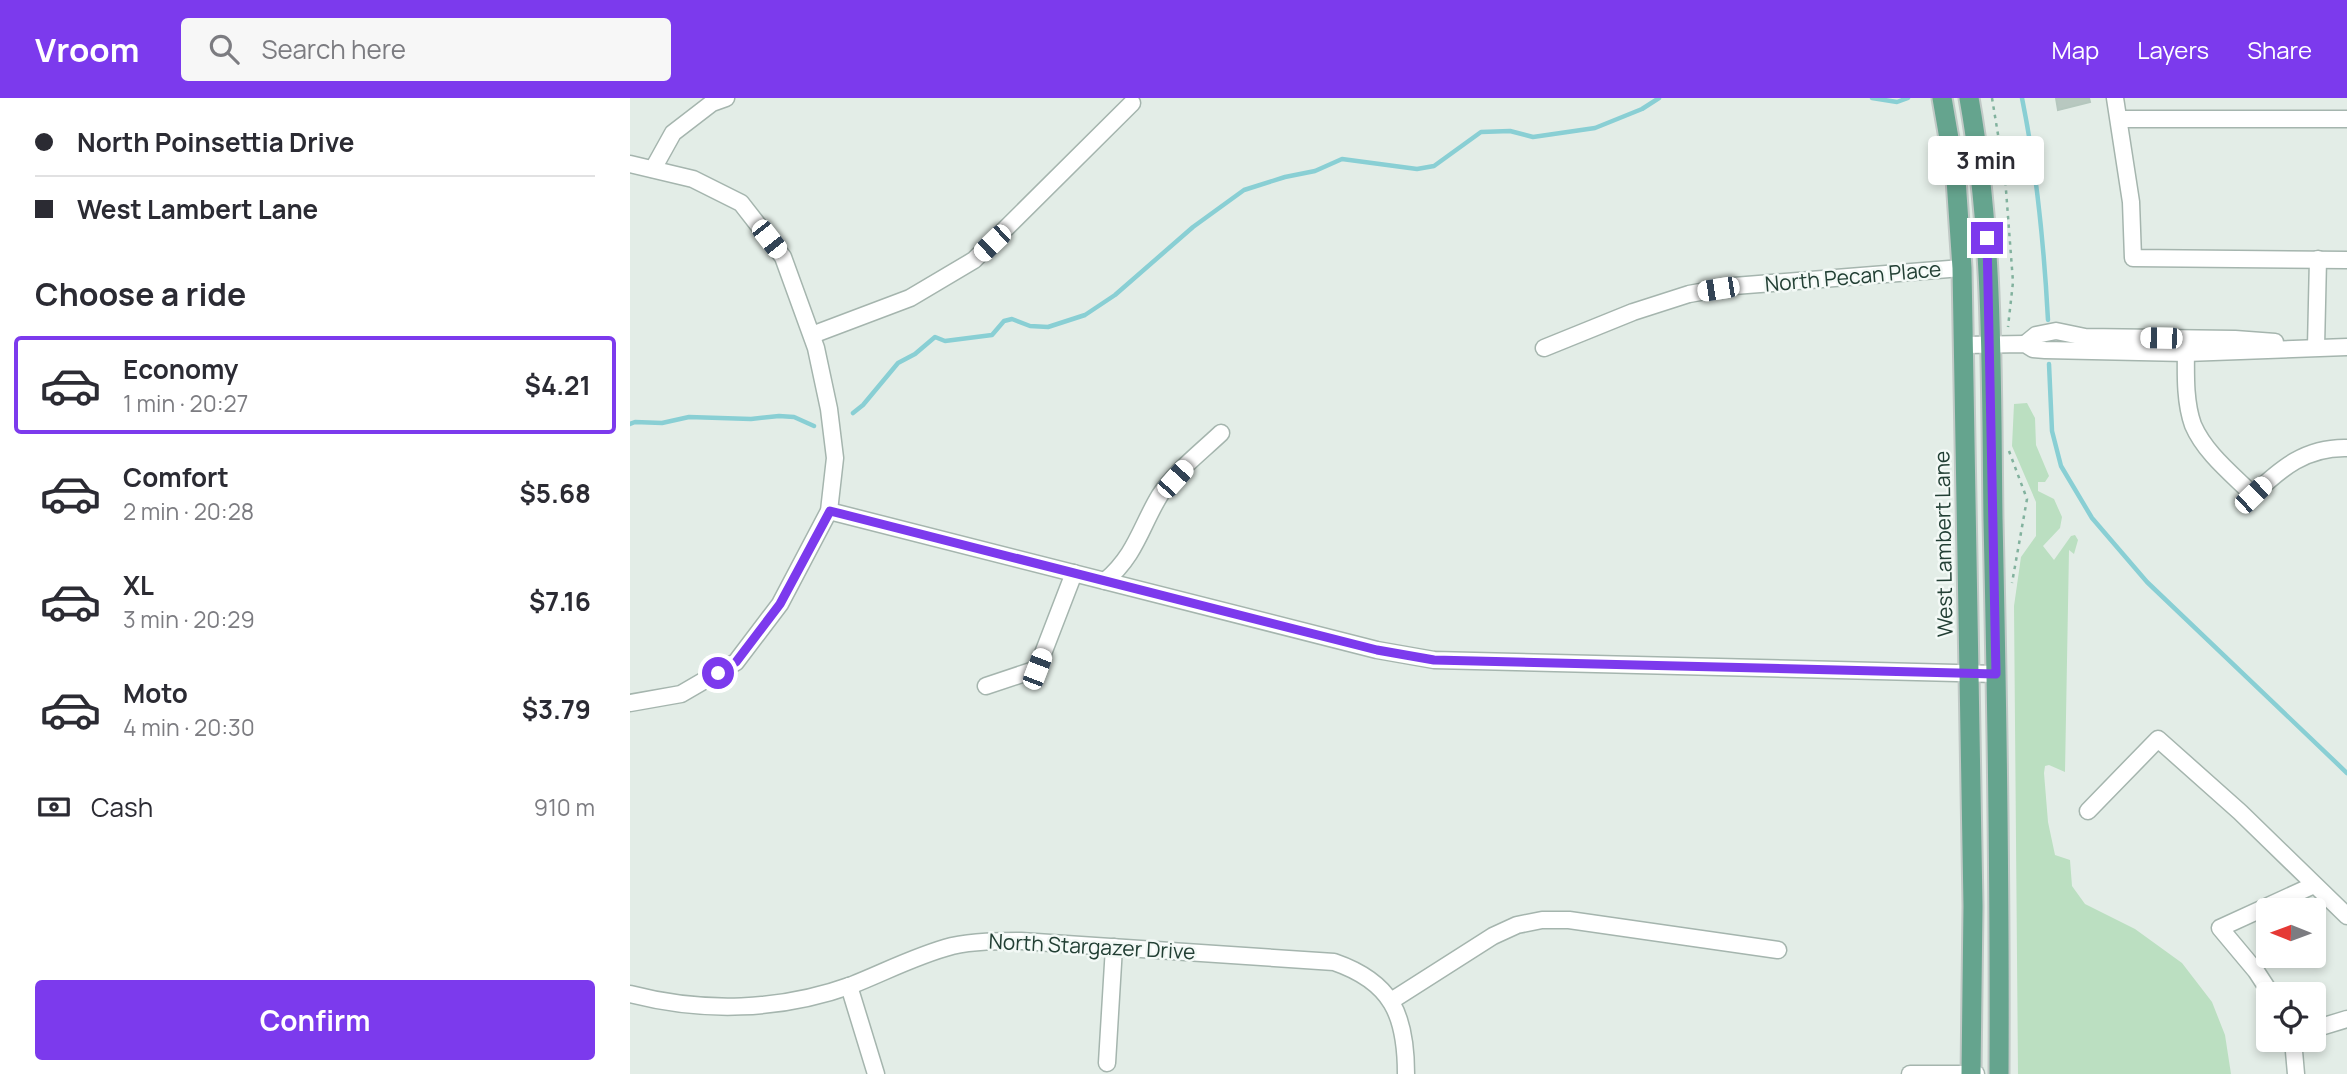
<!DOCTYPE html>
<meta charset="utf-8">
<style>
:root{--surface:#fff;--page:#f7f7f7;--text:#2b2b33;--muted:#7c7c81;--line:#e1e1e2;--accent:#7c3aed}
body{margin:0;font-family:Manrope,sans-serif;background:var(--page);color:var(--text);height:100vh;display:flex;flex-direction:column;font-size:26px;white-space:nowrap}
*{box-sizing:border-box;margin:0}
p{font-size:23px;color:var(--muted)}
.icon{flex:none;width:38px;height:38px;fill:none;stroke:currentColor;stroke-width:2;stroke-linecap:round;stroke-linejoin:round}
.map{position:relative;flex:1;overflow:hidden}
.sheet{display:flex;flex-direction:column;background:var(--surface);width:630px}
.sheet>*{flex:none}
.hud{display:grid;align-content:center;height:154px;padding:0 35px;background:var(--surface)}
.needle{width:46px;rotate:271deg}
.buttons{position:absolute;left:1626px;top:800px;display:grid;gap:14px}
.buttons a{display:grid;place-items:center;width:70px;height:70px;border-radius:7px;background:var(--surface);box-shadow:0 4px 10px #0003;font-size:35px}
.end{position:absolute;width:32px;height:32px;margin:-16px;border:9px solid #7c3aed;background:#fff;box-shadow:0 0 0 4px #fff}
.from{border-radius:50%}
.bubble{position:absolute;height:49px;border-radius:7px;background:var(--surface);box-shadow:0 4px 10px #0003;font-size:23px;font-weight:700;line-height:49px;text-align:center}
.car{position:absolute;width:21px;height:42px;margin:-21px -10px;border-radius:9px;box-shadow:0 0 5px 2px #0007;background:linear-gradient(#fff 24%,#345 0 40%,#fff 0 76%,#345 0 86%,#fff 0)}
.hud b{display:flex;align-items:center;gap:24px;height:66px;font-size:26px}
.hud b+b{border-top:2px solid var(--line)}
.hud i{width:18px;height:18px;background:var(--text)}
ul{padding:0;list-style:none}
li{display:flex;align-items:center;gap:21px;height:98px;margin:0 14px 10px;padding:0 21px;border:4px solid transparent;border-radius:7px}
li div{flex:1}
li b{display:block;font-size:26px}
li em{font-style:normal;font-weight:700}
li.selected{border-color:var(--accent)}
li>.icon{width:63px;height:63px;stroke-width:1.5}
h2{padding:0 35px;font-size:32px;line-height:84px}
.pay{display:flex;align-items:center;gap:18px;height:77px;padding:0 35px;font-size:26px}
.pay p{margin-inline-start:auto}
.cta{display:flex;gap:14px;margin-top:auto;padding:14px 35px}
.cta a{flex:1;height:80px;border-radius:7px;background:var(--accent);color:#fff;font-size:28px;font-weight:700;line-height:80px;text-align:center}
header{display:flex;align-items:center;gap:42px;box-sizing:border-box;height:98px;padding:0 35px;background:var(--accent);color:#fff}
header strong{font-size:33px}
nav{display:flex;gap:38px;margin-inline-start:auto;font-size:24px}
.search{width:490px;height:63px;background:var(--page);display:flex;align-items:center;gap:18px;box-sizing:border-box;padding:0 24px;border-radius:7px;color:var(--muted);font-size:26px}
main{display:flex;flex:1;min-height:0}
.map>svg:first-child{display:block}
.green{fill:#bbdfc1}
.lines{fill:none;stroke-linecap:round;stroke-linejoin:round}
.stream{stroke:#89cfd4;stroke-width:4.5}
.building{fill:#b8c8c0;stroke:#b5c7be;stroke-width:2}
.minor-casing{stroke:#a5b5ae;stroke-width:19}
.major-casing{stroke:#c1c9c6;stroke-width:23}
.path{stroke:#82b29e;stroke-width:2.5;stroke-dasharray:3.5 5;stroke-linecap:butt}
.minor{stroke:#fff;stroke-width:16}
.major{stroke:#65a48e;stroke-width:19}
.route{stroke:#7c3aed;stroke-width:9}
.labels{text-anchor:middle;stroke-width:5;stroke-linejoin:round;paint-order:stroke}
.street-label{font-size:21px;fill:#223f34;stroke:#f3f9f6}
</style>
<header>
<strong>Vroom</strong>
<div class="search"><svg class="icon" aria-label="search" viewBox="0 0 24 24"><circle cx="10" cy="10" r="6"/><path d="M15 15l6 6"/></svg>Search here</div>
<nav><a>Map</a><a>Layers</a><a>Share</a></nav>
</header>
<main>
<section class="sheet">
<div class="hud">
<b><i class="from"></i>North Poinsettia Drive</b>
<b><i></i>West Lambert Lane</b>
</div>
<h2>Choose a ride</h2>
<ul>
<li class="selected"><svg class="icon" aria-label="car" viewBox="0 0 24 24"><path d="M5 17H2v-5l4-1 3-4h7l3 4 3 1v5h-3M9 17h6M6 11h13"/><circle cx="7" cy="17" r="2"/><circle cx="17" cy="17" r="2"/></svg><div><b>Economy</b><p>1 min · 20:27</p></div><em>$4.21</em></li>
<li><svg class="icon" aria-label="car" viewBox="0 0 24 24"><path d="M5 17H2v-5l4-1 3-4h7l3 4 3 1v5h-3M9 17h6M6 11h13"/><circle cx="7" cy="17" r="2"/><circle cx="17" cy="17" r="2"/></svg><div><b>Comfort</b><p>2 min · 20:28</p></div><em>$5.68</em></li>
<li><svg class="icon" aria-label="car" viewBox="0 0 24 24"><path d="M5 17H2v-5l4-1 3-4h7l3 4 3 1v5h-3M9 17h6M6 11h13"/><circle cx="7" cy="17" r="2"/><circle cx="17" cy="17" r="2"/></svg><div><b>XL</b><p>3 min · 20:29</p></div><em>$7.16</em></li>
<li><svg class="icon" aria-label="car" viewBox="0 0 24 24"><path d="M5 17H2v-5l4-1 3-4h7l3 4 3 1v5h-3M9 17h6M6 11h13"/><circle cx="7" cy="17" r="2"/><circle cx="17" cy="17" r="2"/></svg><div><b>Moto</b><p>4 min · 20:30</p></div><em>$3.79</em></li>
</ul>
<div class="pay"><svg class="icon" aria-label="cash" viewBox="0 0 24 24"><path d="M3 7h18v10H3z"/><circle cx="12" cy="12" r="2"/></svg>Cash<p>910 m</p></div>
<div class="cta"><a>Confirm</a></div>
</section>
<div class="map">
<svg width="1717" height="976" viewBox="0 0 1717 976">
<rect width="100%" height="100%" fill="#e3ede7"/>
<polygon class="green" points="1397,305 1405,320 1406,347 1419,378 1415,384 1408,384 1408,393 1424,401 1432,419 1430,430 1413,448 1424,462 1441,438 1445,437 1448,442 1444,456 1439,452 1435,674 1419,667 1415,668 1414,675 1418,724 1425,757 1440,762 1442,788 1455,806 1505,831 1552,865 1582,904 1595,937 1601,976 1388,976 1384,508 1391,459 1406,438 1406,404 1382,348 1384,306"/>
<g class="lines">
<g class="stream">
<polyline points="1242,0 1267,4 1278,0"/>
<path d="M1392,0C1407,74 1414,147 1418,222"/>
<polyline points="1381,60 1405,67"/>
<polyline points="1419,266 1422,333 1431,368 1462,420 1517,484 1717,675"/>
<polyline points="223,315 233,307 268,265 285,256 305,239 315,243 362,237 374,223 382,221 400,228 418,229 455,217 485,197 563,129 614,92 655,79 685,73 712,61 787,71 804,68 851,34 880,33 903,39 965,30 1012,11 1029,0"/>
<polyline points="0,326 5,324 32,325 59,319 121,321 149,318 164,319 184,328"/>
</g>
</g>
<polygon class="building" points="1426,0 1459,0 1460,4 1428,12"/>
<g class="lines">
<g class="minor-casing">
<g id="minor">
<polyline points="1485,0 1501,104 1503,160 1717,162"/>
<polyline points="1489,21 1717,21"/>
<polyline points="0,66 63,81 111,105 153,159 186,250 199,311 205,360 199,413 150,506 106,564 51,596 0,605"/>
<polyline points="23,71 43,35 82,5 96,0"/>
<polyline points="182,237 280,200 344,162 502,5"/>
<polyline points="1395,246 1406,237 1426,233 1455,239 1605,241 1645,244"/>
<path d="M1556,246C1556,271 1554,302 1563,327C1575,355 1602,376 1623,397C1651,370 1676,349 1717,350"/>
<polyline points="1334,247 1395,246 1403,251 1415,252 1556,255 1717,249"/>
<polyline points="1686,249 1688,161"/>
<polyline points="914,250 1003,214 1059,196 1104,188 1332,170"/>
<polyline points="199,413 747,552 804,562 1366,576"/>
<path d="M475,483C506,457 511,428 530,397C545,374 571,354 591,335"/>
<polyline points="356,588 407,571 444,475"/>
<polyline points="1458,713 1528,641 1610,714 1717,818"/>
<polyline points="219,888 246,976"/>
<path d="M0,896C73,915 150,913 222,887C255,874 287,857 322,848C344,843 368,843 391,843L704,864C762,884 776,917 776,976"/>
<polyline points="1641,896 1626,873 1590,830 1684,787"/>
<polyline points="761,903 863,838 887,827 912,822 939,822 1148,852"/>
<polyline points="1684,931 1717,921"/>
<polyline points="1663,942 1666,976"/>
<polyline points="477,965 484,849"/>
<polyline points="1280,976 1346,976"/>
</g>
</g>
<g class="major-casing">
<g id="major">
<polyline points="1312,0 1326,81 1332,170 1343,808 1341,976"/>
<path d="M1339,0C1364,140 1361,280 1363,421C1367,606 1370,791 1369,976"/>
</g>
</g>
<g class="path">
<polyline points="1362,0 1375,79 1383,184 1378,229"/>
<polyline points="1379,353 1397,401 1382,485"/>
</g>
<use href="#minor" class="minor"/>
<use href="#major" class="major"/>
</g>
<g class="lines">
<polyline class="route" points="88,575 106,564 150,506 200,413 747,552 804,562 1366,576 1357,140"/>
</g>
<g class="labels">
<g class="street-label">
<text transform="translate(1223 179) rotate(-5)" y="7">North Pecan Place</text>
<text transform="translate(1314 446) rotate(-91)" y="7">West Lambert Lane</text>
<text transform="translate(462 849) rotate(3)" y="7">North Stargazer Drive</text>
</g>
</g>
</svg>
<div class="buttons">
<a><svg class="needle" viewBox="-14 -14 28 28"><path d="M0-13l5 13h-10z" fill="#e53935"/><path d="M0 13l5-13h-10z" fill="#7c7c81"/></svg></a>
<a><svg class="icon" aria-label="locate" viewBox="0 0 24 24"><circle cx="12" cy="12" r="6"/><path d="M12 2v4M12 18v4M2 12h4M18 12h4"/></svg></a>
</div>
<i class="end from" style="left:88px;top:575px"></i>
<i class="end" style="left:1357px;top:140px"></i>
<div class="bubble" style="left:1298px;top:38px;width:116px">3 min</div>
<i class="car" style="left:139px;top:141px;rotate:142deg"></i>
<i class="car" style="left:362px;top:145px;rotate:226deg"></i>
<i class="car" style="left:1088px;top:191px;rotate:261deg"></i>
<i class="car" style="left:1531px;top:240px;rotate:271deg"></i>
<i class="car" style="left:545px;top:381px;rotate:42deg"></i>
<i class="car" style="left:1623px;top:397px;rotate:46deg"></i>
<i class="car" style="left:407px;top:571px;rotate:21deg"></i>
</div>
</main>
